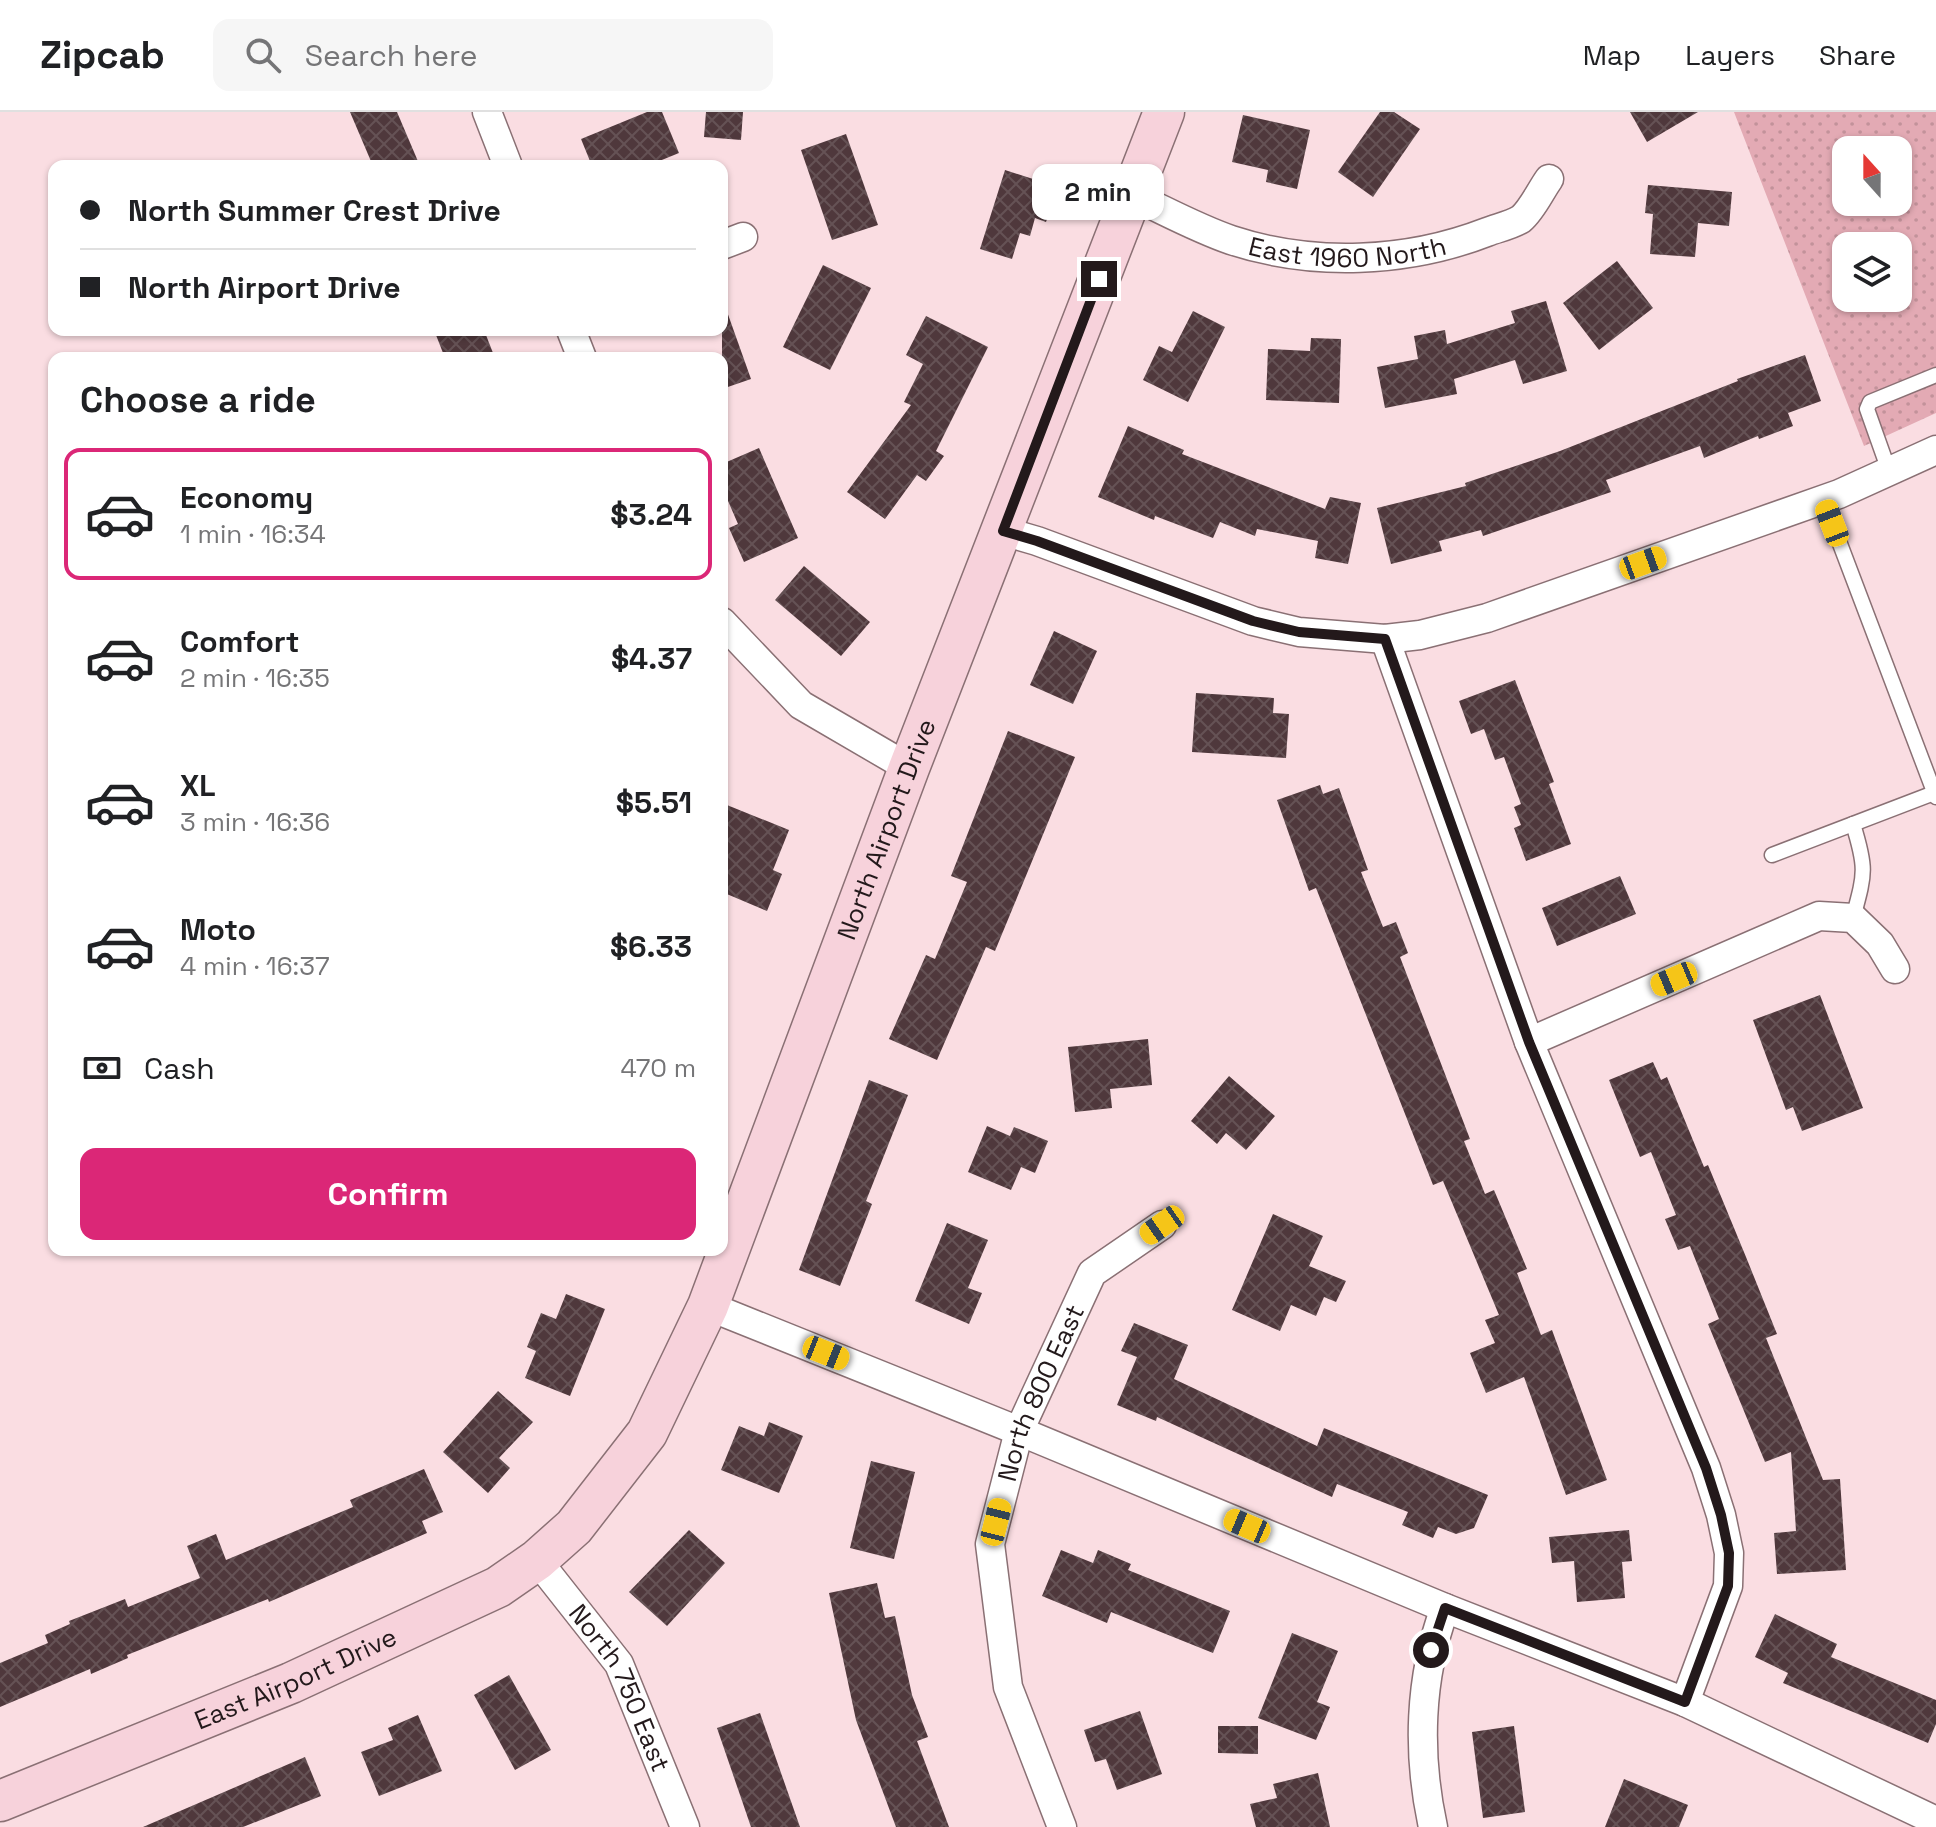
<!DOCTYPE html>
<meta charset="utf-8">
<style>
:root{--surface:#fff;--page:#f6f6f6;--text:#202124;--muted:#757577;--line:#e0e0e0;--accent:#db2777}
body{margin:0;font-family:"Space Grotesk",sans-serif;background:var(--page);color:var(--text);height:100vh;display:flex;flex-direction:column;font-size:30px;white-space:nowrap}
*{box-sizing:border-box;margin:0}
p{font-size:26px;color:var(--muted)}
.icon{flex:none;width:44px;height:44px;fill:none;stroke:currentColor;stroke-width:2;stroke-linecap:round;stroke-linejoin:round}
.map{position:relative;flex:1;overflow:hidden}
.details{position:absolute;left:48px;top:240px;width:680px;height:904px;display:flex;flex-direction:column;background:var(--surface);border-radius:16px;box-shadow:0 2px 6px #0004}
.details>*{flex:none}
.hud{position:absolute;left:48px;top:48px;width:680px;height:176px;border-radius:16px;box-shadow:0 2px 6px #0004;display:grid;align-content:center;height:176px;padding:0 32px;background:var(--surface)}
.needle{width:52px;rotate:339deg}
.controls{position:absolute;left:1832px;top:24px;display:grid;gap:16px}
.controls a{display:grid;place-items:center;width:80px;height:80px;border-radius:16px;background:var(--surface);box-shadow:0 2px 6px #0004;font-size:40px}
.end{position:absolute;width:36px;height:36px;margin:-18px;border:10px solid #23191b;background:#fff;box-shadow:0 0 0 4px #fff}
.from{border-radius:50%}
.bubble{position:absolute;height:56px;border-radius:16px;background:var(--surface);box-shadow:0 2px 6px #0004;font-size:26px;font-weight:800;line-height:56px;text-align:center}
.car{position:absolute;width:24px;height:48px;margin:-24px -12px;border-radius:10px;box-shadow:0 0 6px 2px #0007;background:linear-gradient(#f5c518 24%,#345 0 40%,#f5c518 0 76%,#345 0 86%,#f5c518 0)}
.hud b{display:flex;align-items:center;gap:28px;height:76px;font-size:30px}
.hud b+b{border-top:2px solid var(--line)}
.hud i{width:20px;height:20px;background:var(--text)}
ul{padding:0;list-style:none}
li{display:flex;align-items:center;gap:24px;height:132px;margin:0 16px 12px;padding:0 16px;border:4px solid transparent;border-radius:16px}
li div{flex:1}
li b{display:block;font-size:30px}
li em{font-style:normal;font-weight:800}
li.selected{border-color:var(--accent)}
li>.icon{width:72px;height:72px;stroke-width:1.5}
h2{padding:0 32px;font-size:36px;line-height:96px}
.pay{display:flex;align-items:center;gap:20px;height:88px;padding:0 32px;font-size:30px}
.pay p{margin-inline-start:auto}
.action{display:flex;gap:16px;margin-top:auto;padding:16px 32px}
.action a{flex:1;height:92px;border-radius:16px;background:var(--accent);color:#fff;font-size:32px;font-weight:800;line-height:92px;text-align:center}
header{display:flex;align-items:center;gap:48px;box-sizing:border-box;height:112px;padding:0 40px;background:var(--surface);border-bottom:2px solid var(--line)}
header strong{font-size:38px}
nav{display:flex;gap:44px;margin-inline-start:auto;font-size:28px}
.search{width:560px;height:72px;background:var(--page);display:flex;align-items:center;gap:20px;box-sizing:border-box;padding:0 28px;border-radius:16px;color:var(--muted);font-size:30px}
.map>svg:first-child{display:block}
.park{fill:url(#park-dots);fill-rule:evenodd}
.building{fill:url(#building-cross-hatch)}
.lines{fill:none;stroke-linecap:round;stroke-linejoin:round}
.lane-casing{stroke:#8a7074;stroke-width:17}
.street-casing{stroke:#8a7074;stroke-width:31}
.secondary-casing{stroke:#8a7074;stroke-width:43}
.lane{stroke:#fff;stroke-width:14}
.street{stroke:#fff;stroke-width:28}
.secondary{stroke:#f7d2db;stroke-width:40}
.route{stroke:#23191b;stroke-width:10}
.labels{text-anchor:middle;stroke-width:8;stroke-linejoin:round;paint-order:stroke}
.street-label{font-size:26px;fill:#23191b;stroke:#fff}
</style>
<header>
<strong>Zipcab</strong>
<div class="search"><svg class="icon" aria-label="search" viewBox="0 0 24 24"><circle cx="10" cy="10" r="6"/><path d="M15 15l6 6"/></svg>Search here</div>
<nav><a>Map</a><a>Layers</a><a>Share</a></nav>
</header>
<div class="map">
<svg width="1936" height="1715" viewBox="0 0 1936 1715">
<defs>
<pattern id="park-dots" width="8" height="8" patternUnits="userSpaceOnUse" patternTransform="scale(2)"><rect width="8" height="8" fill="#e3aab4"/><path d="M2 2h.1M6 6h.1" fill="none" stroke="#c2929a" stroke-width="1.8" stroke-linecap="round"/></pattern>
<pattern id="building-cross-hatch" width="8" height="8" patternUnits="userSpaceOnUse" patternTransform="scale(2)"><rect width="8" height="8" fill="#4f383c"/><path d="M0 0l8 8M0 8l8-8" fill="none" stroke="#655255"/></pattern>
</defs>
<rect width="100%" height="100%" fill="#fadde2"/>
<path class="park" d="M1734,0H1936V301L1864,334ZM1846,38H1898V90H1846ZM1846,134H1898V186H1846Z"/>
<g class="building">
<polygon points="350,0 397,0 420,54 373,54"/>
<polygon points="647,0 662,0 679,41 647,54 592,54 581,27"/>
<polygon points="706,0 743,0 741,28 704,25"/>
<polygon points="1380,0 1394,0 1420,17 1373,85 1338,60"/>
<polygon points="1630,0 1698,0 1647,30"/>
<polygon points="1243,3 1310,18 1297,77 1266,70 1268,58 1232,50"/>
<polygon points="846,22 878,113 832,128 801,38"/>
<polygon points="1005,58 1058,75 1046,110 1035,106 1030,124 1020,121 1012,147 980,137"/>
<polygon points="1648,73 1732,80 1729,114 1698,111 1695,145 1650,142 1653,102 1645,101"/>
<polygon points="1617,149 1653,196 1599,238 1563,191"/>
<polygon points="823,153 871,176 830,258 783,235"/>
<polygon points="1546,189 1567,259 1523,272 1515,248 1454,267 1457,282 1385,296 1377,255 1418,247 1414,224 1445,218 1447,232 1515,211 1511,199"/>
<polygon points="725,194 751,267 722,277 722,195"/>
<polygon points="1193,199 1225,215 1188,290 1143,268 1159,234 1172,240"/>
<polygon points="926,204 988,235 936,339 944,344 926,369 917,363 885,407 847,380 911,293 904,290 923,252 906,243"/>
<polygon points="434,218 484,218 495,246 445,246"/>
<polygon points="1311,226 1341,227 1339,291 1266,288 1268,237 1310,239"/>
<polygon points="1805,243 1821,289 1788,301 1793,314 1759,327 1758,324 1704,346 1700,334 1606,368 1611,380 1483,424 1481,418 1439,429 1442,439 1391,452 1377,396 1466,374 1465,371 1560,339 1738,269 1737,267"/>
<polygon points="1128,314 1184,338 1182,342 1325,397 1330,385 1361,391 1348,452 1315,446 1318,429 1257,417 1255,424 1220,410 1213,426 1155,404 1154,408 1098,385"/>
<polygon points="759,336 798,426 744,450 729,416 738,412 722,375 722,352"/>
<polygon points="804,454 870,510 841,544 775,488"/>
<polygon points="1054,519 1097,539 1073,592 1030,573"/>
<polygon points="1515,568 1554,670 1549,672 1571,732 1526,749 1514,716 1521,713 1514,695 1521,692 1504,645 1495,648 1484,617 1471,622 1459,589"/>
<polygon points="1196,581 1274,586 1273,601 1289,602 1286,646 1192,640"/>
<polygon points="1008,619 1075,645 995,839 986,835 937,948 889,927 926,843 935,847 967,770 951,764"/>
<polygon points="1320,673 1323,682 1339,676 1368,758 1361,760 1383,815 1396,810 1408,841 1400,845 1470,1027 1464,1029 1485,1082 1494,1078 1527,1157 1517,1161 1541,1223 1552,1218 1607,1368 1566,1383 1524,1265 1486,1281 1470,1241 1495,1231 1485,1208 1499,1203 1443,1069 1433,1073 1316,776 1309,779 1277,688"/>
<polygon points="722,691 789,718 773,758 782,762 767,799 722,780"/>
<polygon points="1620,764 1636,802 1557,834 1542,796"/>
<polygon points="1820,883 1863,996 1802,1019 1793,995 1786,998 1753,908"/>
<polygon points="1148,927 1152,973 1110,977 1112,996 1075,1000 1068,935"/>
<polygon points="1653,950 1661,968 1667,965 1704,1055 1708,1053 1746,1145 1777,1222 1766,1226 1823,1368 1840,1367 1846,1458 1777,1462 1774,1421 1796,1419 1791,1340 1765,1350 1708,1212 1719,1207 1690,1134 1678,1138 1665,1107 1676,1103 1651,1040 1640,1045 1609,968"/>
<polygon points="1229,964 1275,1004 1246,1038 1226,1021 1217,1032 1191,1009"/>
<polygon points="869,968 908,983 866,1089 872,1092 840,1174 799,1158"/>
<polygon points="987,1014 1010,1024 1014,1015 1048,1029 1035,1061 1021,1055 1011,1078 968,1060"/>
<polygon points="1273,1102 1323,1124 1309,1154 1346,1169 1336,1190 1324,1185 1316,1204 1291,1193 1280,1219 1232,1198"/>
<polygon points="947,1111 988,1128 968,1176 982,1181 969,1212 915,1189"/>
<polygon points="566,1182 605,1197 570,1284 525,1266 536,1239 527,1235 541,1201 556,1207"/>
<polygon points="1134,1211 1188,1233 1174,1267 1317,1334 1324,1316 1488,1383 1474,1416 1456,1422 1438,1415 1433,1426 1402,1413 1408,1400 1337,1372 1332,1385 1157,1305 1156,1309 1117,1293 1137,1245 1121,1239"/>
<polygon points="498,1279 533,1310 499,1346 510,1356 488,1381 443,1340"/>
<polygon points="769,1310 803,1324 779,1381 721,1358 739,1314 764,1324"/>
<polygon points="871,1349 915,1360 894,1447 850,1436"/>
<polygon points="424,1357 443,1400 422,1409 427,1421 269,1490 268,1487 127,1543 128,1546 91,1562 90,1557 0,1595 0,1551 48,1531 45,1523 70,1512 69,1509 125,1487 128,1495 200,1466 187,1434 216,1422 226,1448 353,1395 350,1388"/>
<polygon points="689,1418 725,1451 667,1514 629,1480"/>
<polygon points="1629,1418 1632,1449 1622,1450 1625,1486 1577,1490 1574,1449 1552,1451 1549,1425"/>
<polygon points="1061,1438 1093,1451 1098,1438 1131,1452 1128,1458 1230,1499 1213,1541 1111,1500 1107,1511 1042,1484"/>
<polygon points="877,1471 885,1506 895,1504 912,1583 928,1625 917,1629 949,1715 896,1715 856,1608 829,1481"/>
<polygon points="1775,1502 1837,1532 1831,1545 1936,1588 1936,1612 1928,1631 1783,1571 1788,1561 1755,1545"/>
<polygon points="1292,1521 1338,1539 1317,1590 1330,1595 1316,1628 1258,1606"/>
<polygon points="509,1563 551,1638 515,1658 474,1583"/>
<polygon points="1140,1599 1162,1662 1117,1678 1106,1647 1095,1650 1084,1618"/>
<polygon points="760,1601 800,1715 751,1715 717,1616"/>
<polygon points="418,1603 442,1659 379,1684 361,1640 393,1628 388,1616"/>
<polygon points="1218,1614 1258,1614 1258,1642 1218,1641"/>
<polygon points="1514,1614 1525,1700 1483,1706 1472,1620"/>
<polygon points="305,1645 321,1684 243,1715 143,1715"/>
<polygon points="1318,1661 1330,1715 1256,1715 1250,1692 1277,1686 1273,1672"/>
<polygon points="1624,1667 1688,1693 1679,1715 1605,1715"/>
</g>
<g class="lines">
<g class="lane-casing">
<g id="lane">
<polyline points="1889,359 1867,297 1870,290 1936,263"/>
<polyline points="1823,387 1936,685"/>
<path d="M1853,712C1867,757 1865,761 1853,806"/>
<polyline points="1772,743 1934,681"/>
</g>
</g>
<g class="street-casing">
<g id="street">
<polyline points="487,0 508,54"/>
<path id="s1" d="M1131,83C1164,98 1196,116 1231,128C1313,155 1407,151 1487,120C1497,116 1512,113 1521,107C1532,98 1541,78 1549,67"/>
<polyline points="722,133 743,125"/>
<polyline points="571,218 582,246"/>
<polyline points="1003,419 1037,429 1253,509 1299,520 1385,527 1420,523 1487,506 1839,382 1936,338"/>
<polyline points="722,510 801,593 909,656"/>
<polyline points="1385,527 1529,930 1706,1356 1721,1403 1729,1441 1728,1474 1685,1590"/>
<polyline points="1529,930 1819,804 1853,806 1880,832 1895,857"/>
<polyline points="708,1194 1019,1319 1445,1496 1685,1590 1936,1709"/>
<path id="s2" d="M537,1448L619,1552L685,1715"/>
<path id="s3" d="M1062,1715L1008,1575L990,1432L1019,1319L1092,1161L1162,1113"/>
<path d="M1433,1715C1417,1642 1419,1566 1445,1496"/>
</g>
</g>
<g class="secondary-casing">
<g id="secondary">
<path id="s4" d="M0,1689L291,1571L498,1475L537,1448L574,1415L647,1321L708,1194L909,656L1164,0"/>
</g>
</g>
<use href="#lane" class="lane"/>
<use href="#street" class="street"/>
<use href="#secondary" class="secondary"/>
</g>
<g class="lines">
<polyline class="route" points="1099,167 1003,419 1037,429 1253,509 1299,520 1385,527 1529,930 1706,1356 1721,1403 1729,1441 1728,1474 1685,1590 1445,1496 1431,1538"/>
</g>
<g class="labels">
<g class="street-label">
<text dy="9" stroke="none"><textPath href="#s1" startOffset="228">East 1960 North</textPath></text>
<text dy="9" stroke="none"><textPath href="#s4" startOffset="1408">North Airport Drive</textPath></text>
<text dy="9" stroke="none"><textPath href="#s3" startOffset="454">North 800 East</textPath></text>
<text dy="9" stroke="none"><textPath href="#s4" startOffset="320">East Airport Drive</textPath></text>
<text dy="9" stroke="none"><textPath href="#s2" startOffset="154">North 750 East</textPath></text>
</g>
</g>
</svg>
<div class="controls">
<a><svg class="needle" viewBox="-14 -14 28 28"><path d="M0-13l5 13h-10z" fill="#e53935"/><path d="M0 13l5-13h-10z" fill="#757577"/></svg></a>
<a><svg class="icon" aria-label="layers" viewBox="0 0 24 24"><path d="M12 4l9 5-9 5-9-5zM3 14l9 5 9-5"/></svg></a>
</div>
<i class="end from" style="left:1431px;top:1538px"></i>
<i class="end" style="left:1099px;top:167px"></i>
<div class="bubble" style="left:1032px;top:52px;width:132px">2 min</div>
<i class="car" style="left:1832px;top:411px;rotate:339deg"></i>
<i class="car" style="left:1643px;top:451px;rotate:70deg"></i>
<i class="car" style="left:1674px;top:867px;rotate:247deg"></i>
<i class="car" style="left:1162px;top:1113px;rotate:235deg"></i>
<i class="car" style="left:826px;top:1241px;rotate:112deg"></i>
<i class="car" style="left:996px;top:1410px;rotate:14deg"></i>
<i class="car" style="left:1247px;top:1414px;rotate:293deg"></i>
<div class="hud">
<b><i class="from"></i>North Summer Crest Drive</b>
<b><i></i>North Airport Drive</b>
</div>
<section class="details">
<h2>Choose a ride</h2>
<ul>
<li class="selected"><svg class="icon" aria-label="car" viewBox="0 0 24 24"><path d="M5 17H2v-5l4-1 3-4h7l3 4 3 1v5h-3M9 17h6M6 11h13"/><circle cx="7" cy="17" r="2"/><circle cx="17" cy="17" r="2"/></svg><div><b>Economy</b><p>1 min · 16:34</p></div><em>$3.24</em></li>
<li><svg class="icon" aria-label="car" viewBox="0 0 24 24"><path d="M5 17H2v-5l4-1 3-4h7l3 4 3 1v5h-3M9 17h6M6 11h13"/><circle cx="7" cy="17" r="2"/><circle cx="17" cy="17" r="2"/></svg><div><b>Comfort</b><p>2 min · 16:35</p></div><em>$4.37</em></li>
<li><svg class="icon" aria-label="car" viewBox="0 0 24 24"><path d="M5 17H2v-5l4-1 3-4h7l3 4 3 1v5h-3M9 17h6M6 11h13"/><circle cx="7" cy="17" r="2"/><circle cx="17" cy="17" r="2"/></svg><div><b>XL</b><p>3 min · 16:36</p></div><em>$5.51</em></li>
<li><svg class="icon" aria-label="car" viewBox="0 0 24 24"><path d="M5 17H2v-5l4-1 3-4h7l3 4 3 1v5h-3M9 17h6M6 11h13"/><circle cx="7" cy="17" r="2"/><circle cx="17" cy="17" r="2"/></svg><div><b>Moto</b><p>4 min · 16:37</p></div><em>$6.33</em></li>
</ul>
<div class="pay"><svg class="icon" aria-label="cash" viewBox="0 0 24 24"><path d="M3 7h18v10H3z"/><circle cx="12" cy="12" r="2"/></svg>Cash<p>470 m</p></div>
<div class="action"><a>Confirm</a></div>
</section>
</div>
